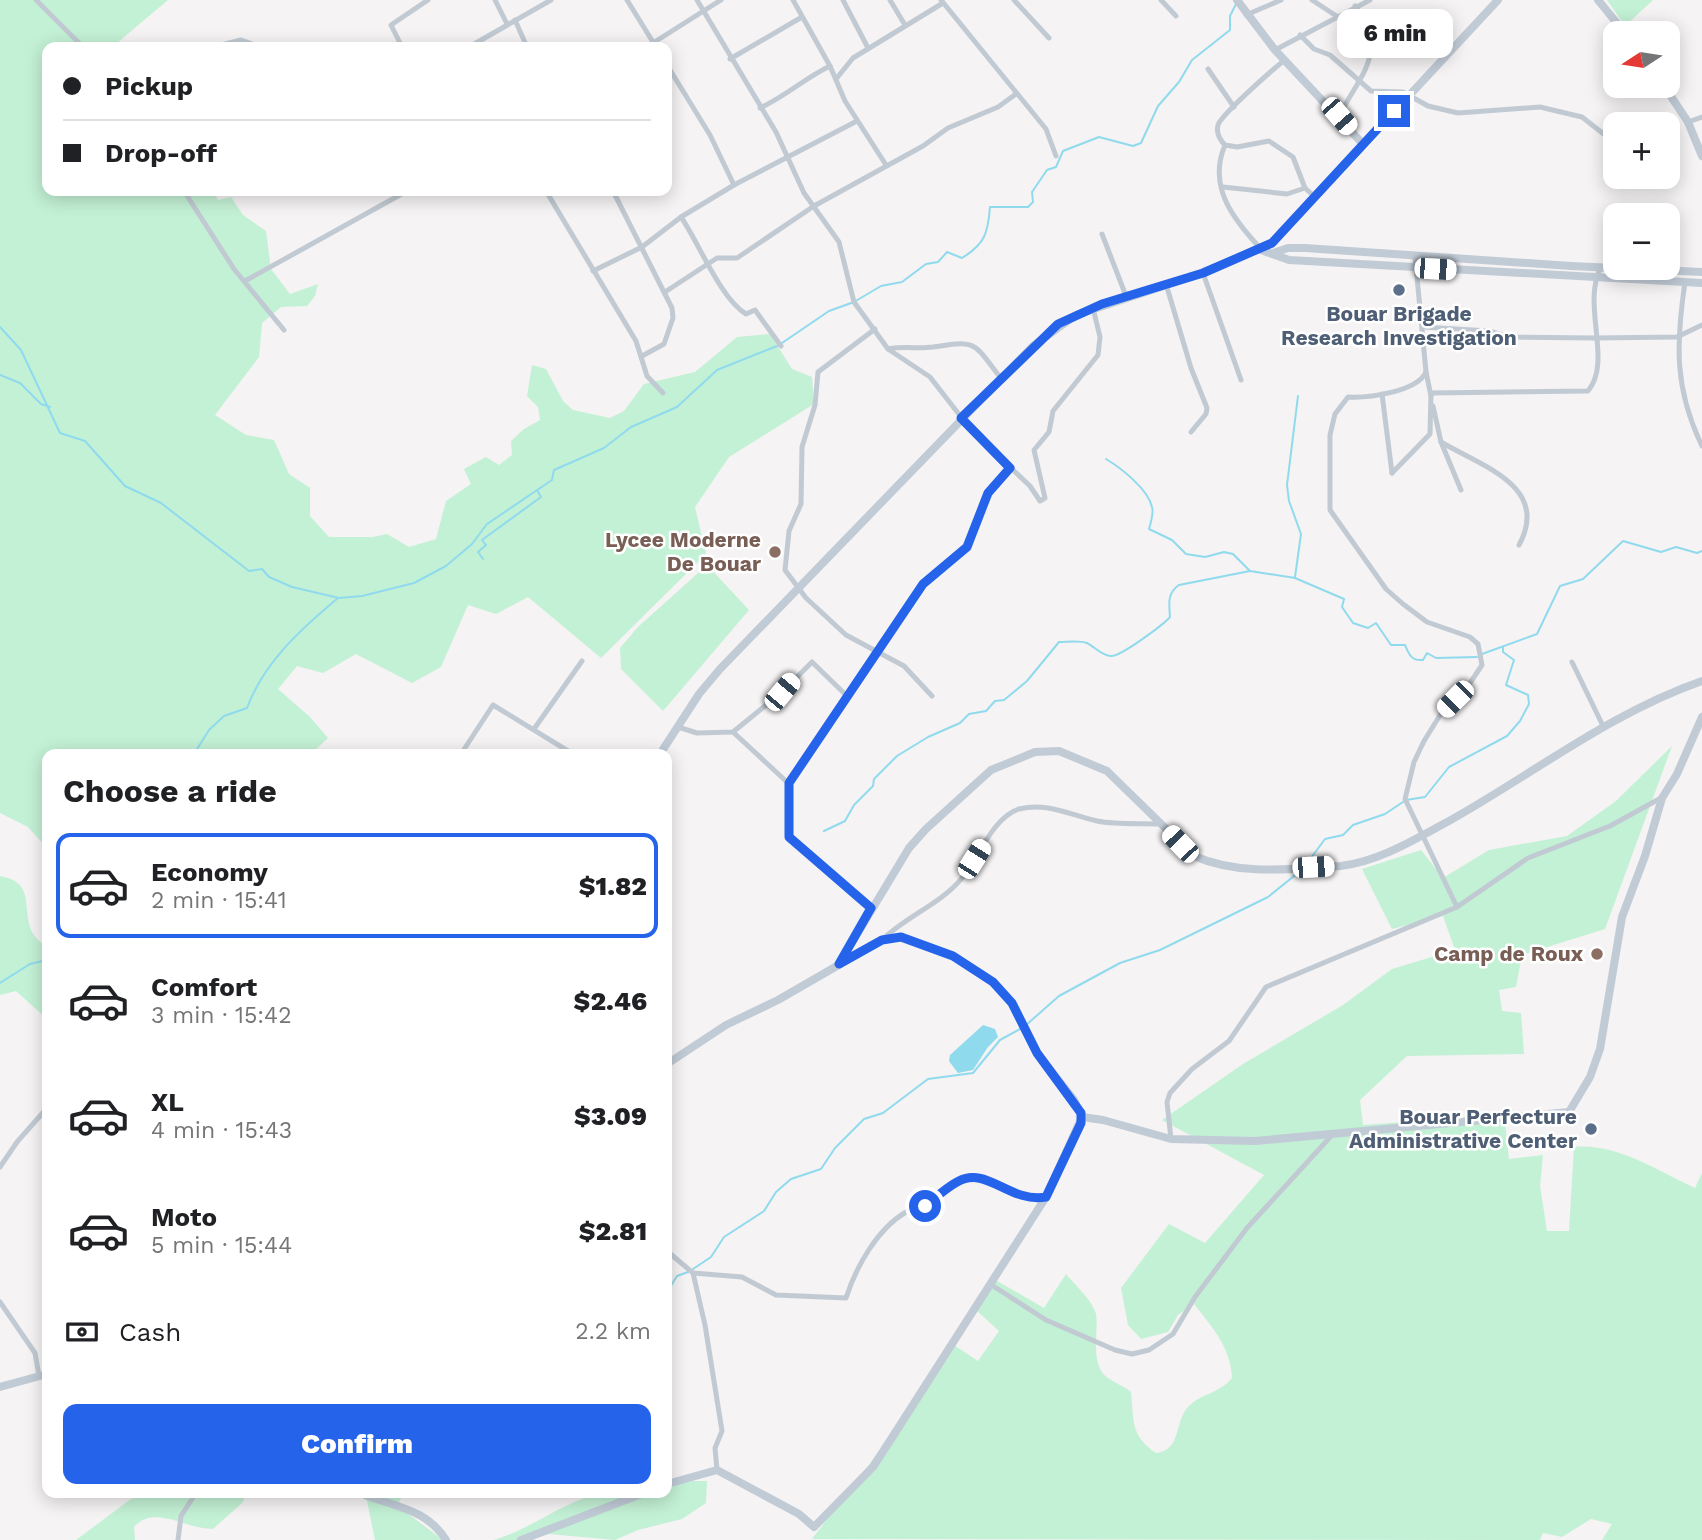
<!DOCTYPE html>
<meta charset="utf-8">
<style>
:root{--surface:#fff;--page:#f6f6f6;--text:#202124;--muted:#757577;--line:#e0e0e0;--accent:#2563eb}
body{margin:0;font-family:"Work Sans",sans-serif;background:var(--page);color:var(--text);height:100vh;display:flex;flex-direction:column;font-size:26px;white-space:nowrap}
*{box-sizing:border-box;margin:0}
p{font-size:23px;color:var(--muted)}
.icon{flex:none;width:38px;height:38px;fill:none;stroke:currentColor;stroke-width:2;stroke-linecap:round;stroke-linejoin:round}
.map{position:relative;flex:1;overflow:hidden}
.drawer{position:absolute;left:42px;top:749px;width:630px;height:749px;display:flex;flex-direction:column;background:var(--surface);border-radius:14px;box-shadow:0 4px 18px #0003}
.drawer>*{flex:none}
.banner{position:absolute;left:42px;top:42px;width:630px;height:154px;border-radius:14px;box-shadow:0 4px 18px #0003;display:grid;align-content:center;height:154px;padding:0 21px;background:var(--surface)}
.needle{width:46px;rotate:258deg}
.tools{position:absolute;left:1603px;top:21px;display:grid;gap:14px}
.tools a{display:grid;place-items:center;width:77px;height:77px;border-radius:14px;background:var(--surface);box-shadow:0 4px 18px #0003;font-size:35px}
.end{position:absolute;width:32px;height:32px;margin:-16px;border:9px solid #2563eb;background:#fff;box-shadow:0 0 0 4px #fff}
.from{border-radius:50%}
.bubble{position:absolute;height:49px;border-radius:14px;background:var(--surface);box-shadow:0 4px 18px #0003;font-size:23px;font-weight:800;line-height:49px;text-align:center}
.car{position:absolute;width:21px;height:42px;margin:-21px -10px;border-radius:9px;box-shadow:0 0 5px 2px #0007;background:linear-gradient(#fff 24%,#345 0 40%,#fff 0 76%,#345 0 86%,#fff 0)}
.banner b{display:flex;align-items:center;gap:24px;height:66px;font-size:26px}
.banner b+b{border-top:2px solid var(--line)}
.banner i{width:18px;height:18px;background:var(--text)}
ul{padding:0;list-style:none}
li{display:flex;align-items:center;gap:21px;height:105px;margin:0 14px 10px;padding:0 7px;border:4px solid transparent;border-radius:14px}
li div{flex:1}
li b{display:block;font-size:26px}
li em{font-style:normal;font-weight:800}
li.selected{border-color:var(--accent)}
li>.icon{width:63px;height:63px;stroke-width:1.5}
h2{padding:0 21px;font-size:32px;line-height:84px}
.pay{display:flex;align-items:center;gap:18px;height:77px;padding:0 21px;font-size:26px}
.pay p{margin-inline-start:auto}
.action{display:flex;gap:14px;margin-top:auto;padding:14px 21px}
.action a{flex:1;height:80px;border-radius:14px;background:var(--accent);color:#fff;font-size:28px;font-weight:800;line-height:80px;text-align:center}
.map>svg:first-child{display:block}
.green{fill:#c3f1d5}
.water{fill:#90daee}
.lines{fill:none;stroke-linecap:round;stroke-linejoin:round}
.stream{stroke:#90daee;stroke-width:2}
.street{stroke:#c1cad2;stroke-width:5}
.secondary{stroke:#c1cbd6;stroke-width:8}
.route{stroke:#2563eb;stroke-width:9}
.service-dot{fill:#5c6f8a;stroke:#fff;stroke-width:2.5}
.education-dot{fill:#8d6e63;stroke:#fff;stroke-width:2.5}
.labels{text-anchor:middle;stroke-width:5;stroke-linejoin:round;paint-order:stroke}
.service-label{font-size:21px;font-weight:bold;fill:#4e5e75;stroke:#fff}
.education-label{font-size:21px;font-weight:bold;fill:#785e54;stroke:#fff;text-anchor:end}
</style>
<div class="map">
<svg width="1702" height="1540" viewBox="0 0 1702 1540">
<rect width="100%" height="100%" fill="#f5f3f3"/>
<g class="green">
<polygon points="0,0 168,0 117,43 122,47 47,47 47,191 213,191 218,200 231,197 243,215 266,231 271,269 290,294 318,284 315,296 307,306 281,307 262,323 259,357 215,415 246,435 274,440 289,474 310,488 310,516 329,537 373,537 387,534 409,547 436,539 446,501 471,484 464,469 486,457 499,465 512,455 511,441 524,429 540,420 538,407 527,396 532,365 546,369 563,401 573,410 610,418 624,411 644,384 695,372 737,337 770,334 792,369 812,377 814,404 729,457 695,507 706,554 601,658 528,597 496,614 468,605 441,667 412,683 356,654 323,673 297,666 278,689 310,717 328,738 311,754 47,754 47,848 28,827 0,813"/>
<polygon points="1607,0 1653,0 1625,26"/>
<polygon points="707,565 749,610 663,711 621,669 620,648 638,627"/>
<path d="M1672,746L1605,929L1522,955L1516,987L1499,990L1502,1011L1521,1013L1524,1054L1407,1056L1360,1100L1363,1125L1504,1115L1509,1159L1543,1155L1540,1186L1547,1231H1569L1574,1147C1618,1143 1657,1171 1695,1188L1702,1173V1540H1602L1612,1524L1591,1519L1562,1537L1543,1533L1540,1540L812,1539L884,1445L951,1343L978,1361L999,1331L975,1309L992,1278L1044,1308L1066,1274C1074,1284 1093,1301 1096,1314C1099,1331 1089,1366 1108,1378C1115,1383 1124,1386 1131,1392C1134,1421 1130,1435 1156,1453C1183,1450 1173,1420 1190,1405C1202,1394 1221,1392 1232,1378C1231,1348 1212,1327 1194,1304L1178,1315L1168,1332L1141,1339L1128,1325L1121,1288L1169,1224L1205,1243L1264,1175L1162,1120L1243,1064L1343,1005L1392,969L1455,950L1443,916L1392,929L1362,869L1421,850L1443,878L1489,850L1567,836L1616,801Z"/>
<path d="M0,876C36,883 21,905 32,932C35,938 42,943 47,948V1019L16,991L0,995Z"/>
<path d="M667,1481H707L706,1503L682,1519L638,1530L615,1540L549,1534L530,1540H494C528,1530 556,1507 590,1496C613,1489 642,1493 667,1493Z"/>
<path d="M139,1493H247L242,1503L213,1529C185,1529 154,1504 134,1527L135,1540H76Z"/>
<polygon points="357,1493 405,1493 399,1501 403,1510 443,1540 375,1540 367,1501"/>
</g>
<polygon class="water" points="983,1025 995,1029 998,1037 988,1047 973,1070 958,1073 949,1061 950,1055"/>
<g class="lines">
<g class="stream">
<polyline points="0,327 21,350 60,433 85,441 125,486 161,503 249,571 262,569 269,577 292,587 339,598 362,596 414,583 446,566 472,544 487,524 552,480 554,470 604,448 631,427 677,407 717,370 777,346"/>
<path d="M782,343L829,311L854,302L881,286L902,282L926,264L938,262L947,252L962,258C985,244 988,233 990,207H1028L1033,202L1032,192L1047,170L1056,167L1063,151L1099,137L1133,146L1141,143L1158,106L1179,82L1192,60L1230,30V16L1236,4"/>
<polyline points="0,375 20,383 41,404 50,407"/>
<path d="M1106,459C1121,468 1148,489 1152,507C1154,513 1151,522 1149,529L1172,540L1186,554L1205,557L1224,552L1233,554L1250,571"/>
<polyline points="483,559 478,552 486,545 482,540 541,497 537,490"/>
<polyline points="1295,577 1301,534 1289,501 1287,485 1298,396"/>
<polyline points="1482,654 1537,634 1560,586 1583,579 1623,541 1661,552 1676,547 1697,553 1702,551"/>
<path d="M194,754L209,730L224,716L247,708C264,662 301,629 338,598"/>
<path d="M824,831L845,821L854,805L873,786L874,779L897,756L928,737L960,723L969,714L986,711L995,701L1004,700L1027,681L1059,642C1068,642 1079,640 1087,643C1095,647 1102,656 1111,656C1120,657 1163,625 1170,617C1169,604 1167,593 1179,585L1250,571L1295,578L1344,599L1342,607L1353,623L1368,628L1376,623L1391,645H1405C1409,654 1411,661 1423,660L1427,653L1436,658L1477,657"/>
<polyline points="1305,866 1325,839 1343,835 1353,825 1385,814 1406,800 1425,797 1449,767 1507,736 1520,721 1529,704 1528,695 1506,685 1514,660 1503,652 1503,647"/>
<polyline points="0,983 30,964 47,960"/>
<polyline points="1025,1026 1059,996 1120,963 1160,950 1268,897 1299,872"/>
<polyline points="693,1269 711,1257 724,1237 764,1211 776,1192 791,1179 821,1169 835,1148 864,1119 883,1113 928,1079 973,1073 1000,1040 1020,1029"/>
<polyline points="667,1292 677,1276 688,1272"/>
</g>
<g class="street">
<polyline points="36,0 83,47"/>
<polyline points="495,0 507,24"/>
<polyline points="627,0 656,47"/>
<polyline points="697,0 776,132 804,193 839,242 854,302 888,349 930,377 972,431 1030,486 1040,501 1045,498 1034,450 1049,432 1053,411 1098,355 1100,337 1093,308"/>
<polyline points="793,0 830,66 845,101 886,165"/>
<polyline points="843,0 868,48"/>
<polyline points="890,0 905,25"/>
<polyline points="941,0 1046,129 1056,156"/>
<polyline points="1014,0 1049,38"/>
<polyline points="1161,0 1176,16"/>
<polyline points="1312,0 1338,17"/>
<polyline points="1246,15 1281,0"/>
<polyline points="515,20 527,47"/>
<polyline points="1300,35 1314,49 1330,55 1371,91 1403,92 1428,106 1458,113 1540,107 1582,117 1615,143"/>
<polyline points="653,43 721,0"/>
<polyline points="213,47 241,40 260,47"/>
<polyline points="402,47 391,25 428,0"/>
<polyline points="469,47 551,0"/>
<polyline points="1275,50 1370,0"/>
<polyline points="730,59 802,17"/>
<path d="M1285,60C1273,69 1221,115 1218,125C1216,133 1220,140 1225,145L1237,147L1269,141L1293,157L1305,188L1316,198"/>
<polyline points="667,65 710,135 734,185"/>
<polyline points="1208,69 1234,107"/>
<polyline points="836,79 853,58 943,3"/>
<path d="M760,108C786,96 805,78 830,66"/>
<path d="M1339,116C1361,73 1389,53 1355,6"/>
<polyline points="1688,122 1702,117"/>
<path d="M1225,145C1207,187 1234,220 1261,249"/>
<polyline points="1223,187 1287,194 1305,188"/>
<polyline points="184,191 234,269 284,330"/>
<polyline points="219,191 228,191"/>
<polyline points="546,191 636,341 647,376 663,393"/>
<polyline points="613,191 672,308 673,318 664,344 642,356"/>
<path d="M681,217C699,243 720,298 746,314L755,310L781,346"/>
<polyline points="1102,234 1126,296"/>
<path d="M1415,256L1426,372C1417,392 1368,398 1348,397L1335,414L1330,435V510L1386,589L1403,604L1427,622L1470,637L1478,644L1482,665L1468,686L1442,712L1424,741L1414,762L1405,799L1457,907"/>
<polyline points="593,271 642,247 681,217 734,185 857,121"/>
<polyline points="1203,273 1241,380"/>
<polyline points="245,281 407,191"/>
<path d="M1685,282C1676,343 1674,388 1702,446"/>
<polyline points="1166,284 1191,368 1207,408 1206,414 1191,432"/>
<polyline points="665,292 717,258 737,258 814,206 923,146 948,128 998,107 1016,94"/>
<polyline points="1423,327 1489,331 1510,337 1595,338 1677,337 1702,325"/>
<polyline points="875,329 818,372 815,405 802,447 801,504 789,531 785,570 806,598 846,635 904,666 932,696"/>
<path d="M888,349C904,346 918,349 933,347C977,340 973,342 1000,377"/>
<polyline points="1426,372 1431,396"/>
<polyline points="1382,394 1392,473"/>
<polyline points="1433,406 1441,442 1461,490"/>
<path d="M1441,442C1481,466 1551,486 1519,545"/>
<path d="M1392,473L1430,434L1431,393L1588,391C1613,361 1581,305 1601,267"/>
<polyline points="1572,662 1604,728"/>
<polyline points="678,727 697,733 733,732 782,692 812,662 848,697"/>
<polyline points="534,729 582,661"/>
<polyline points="733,732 788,783 790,837 871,908"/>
<polyline points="461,754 493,705 573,754"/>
<polyline points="788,783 923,584 967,547 988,493 1010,468"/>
<path d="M882,940C906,916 941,904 962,878C977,859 994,816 1019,809C1048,802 1070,815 1097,821C1117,825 1141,823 1161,824"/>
<polyline points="1171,1139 1167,1102 1170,1093 1192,1069 1229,1041 1266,987 1457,907 1528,858 1610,826 1661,798"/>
<polyline points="0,1167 17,1142 47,1108"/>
<polyline points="667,1251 693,1273 705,1325 722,1431 715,1448 717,1470"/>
<path d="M693,1273L742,1277L776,1295L846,1298C856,1267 877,1229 906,1212C912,1208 920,1208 926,1205C941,1197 953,1178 971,1176C998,1174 1009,1203 1046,1197"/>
<polyline points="990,1284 1046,1320 1115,1350 1132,1354 1149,1350 1173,1334 1195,1297 1247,1228 1333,1134"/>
<polyline points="0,1302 35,1353 39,1376"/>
<polyline points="178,1540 181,1516 196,1493"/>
</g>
<g class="secondary">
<polyline points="1237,0 1275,50 1362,143"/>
<polyline points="1598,0 1625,33"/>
<polyline points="1664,86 1688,122 1702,156"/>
<polyline points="1261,250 1289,260 1702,283"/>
<polyline points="1273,253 1288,248 1305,248 1571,266 1702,272"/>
<polyline points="660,754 699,694 720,669 1033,346 1076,315 1203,273 1272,243 1498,0"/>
<path d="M839,964L909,848L926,829L991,770L1035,752L1059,751L1107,771L1194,856C1240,876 1291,869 1341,866C1380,861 1415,839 1449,821C1533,774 1610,713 1702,681"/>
<polyline points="667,1064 726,1025 778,1000 882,940 901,937 953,956 993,982 1012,1004 1037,1053 1074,1100 1082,1117 1046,1197 895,1433 873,1467 814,1527 799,1514 717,1470 667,1484"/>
<polyline points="1082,1117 1103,1120 1171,1139 1255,1141 1569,1112 1590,1077 1600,1049 1622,917 1645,856 1662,798 1677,774 1702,717"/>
<polyline points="0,1387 47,1374"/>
<path d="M361,1493C393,1507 426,1508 446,1540"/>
<polyline points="521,1540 644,1493"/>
</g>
</g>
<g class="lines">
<path class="route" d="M925,1206C935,1198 946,1188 957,1182C987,1165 1008,1203 1046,1197L1081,1123V1113L1037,1053L1012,1003L993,982L953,956L901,937L882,940L839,964L871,908L789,837V783L923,584L967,547L988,493L1010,468L961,418L1058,324L1102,304L1203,273L1272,243L1394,111"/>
</g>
<g class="service-dot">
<circle cx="1399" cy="290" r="7"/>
<circle cx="1591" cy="1129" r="7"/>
</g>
<g class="education-dot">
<circle cx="775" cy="552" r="7"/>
<circle cx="1597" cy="954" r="7"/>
</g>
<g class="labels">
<g class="service-label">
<text x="1399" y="321">Bouar Brigade<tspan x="1399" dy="24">Research Investigation</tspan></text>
<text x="1577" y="1124" text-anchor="end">Bouar Perfecture<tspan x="1577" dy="24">Administrative Center</tspan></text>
</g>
<g class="education-label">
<text x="761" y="547">Lycee Moderne<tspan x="761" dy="24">De Bouar</tspan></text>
<text x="1583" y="961">Camp de Roux</text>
</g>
</g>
</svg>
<div class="tools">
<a><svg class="needle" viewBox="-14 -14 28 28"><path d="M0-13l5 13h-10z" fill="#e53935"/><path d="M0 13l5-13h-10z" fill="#757577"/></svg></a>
<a>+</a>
<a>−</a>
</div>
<i class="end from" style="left:925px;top:1206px"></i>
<i class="end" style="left:1394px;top:111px"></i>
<div class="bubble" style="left:1337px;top:9px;width:116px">6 min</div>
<i class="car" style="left:1339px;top:116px;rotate:139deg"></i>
<i class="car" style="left:1435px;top:269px;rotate:93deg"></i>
<i class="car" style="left:782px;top:692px;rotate:40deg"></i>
<i class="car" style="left:1455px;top:699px;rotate:225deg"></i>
<i class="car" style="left:1180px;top:844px;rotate:316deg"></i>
<i class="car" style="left:974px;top:859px;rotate:32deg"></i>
<i class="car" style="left:1313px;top:867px;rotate:87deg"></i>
<div class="banner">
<b><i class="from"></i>Pickup</b>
<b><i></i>Drop-off</b>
</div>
<section class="drawer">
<h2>Choose a ride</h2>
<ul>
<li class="selected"><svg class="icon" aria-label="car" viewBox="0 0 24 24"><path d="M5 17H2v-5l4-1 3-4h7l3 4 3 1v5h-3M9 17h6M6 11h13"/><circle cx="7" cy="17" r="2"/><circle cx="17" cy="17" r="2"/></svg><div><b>Economy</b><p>2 min · 15:41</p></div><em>$1.82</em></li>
<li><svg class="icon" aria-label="car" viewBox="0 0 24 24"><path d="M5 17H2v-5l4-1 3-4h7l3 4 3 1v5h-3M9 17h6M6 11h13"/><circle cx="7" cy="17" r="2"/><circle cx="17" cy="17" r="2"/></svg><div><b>Comfort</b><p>3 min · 15:42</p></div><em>$2.46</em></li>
<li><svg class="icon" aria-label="car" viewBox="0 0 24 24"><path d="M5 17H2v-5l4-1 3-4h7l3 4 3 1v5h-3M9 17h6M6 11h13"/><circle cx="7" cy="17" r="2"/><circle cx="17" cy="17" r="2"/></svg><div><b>XL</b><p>4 min · 15:43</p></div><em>$3.09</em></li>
<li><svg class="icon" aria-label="car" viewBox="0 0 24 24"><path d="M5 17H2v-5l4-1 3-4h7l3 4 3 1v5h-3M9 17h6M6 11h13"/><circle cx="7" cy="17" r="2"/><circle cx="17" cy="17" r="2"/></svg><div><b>Moto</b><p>5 min · 15:44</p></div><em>$2.81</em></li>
</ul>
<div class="pay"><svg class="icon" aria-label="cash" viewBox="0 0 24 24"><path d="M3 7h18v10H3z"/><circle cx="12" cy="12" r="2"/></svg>Cash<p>2.2 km</p></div>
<div class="action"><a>Confirm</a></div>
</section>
</div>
